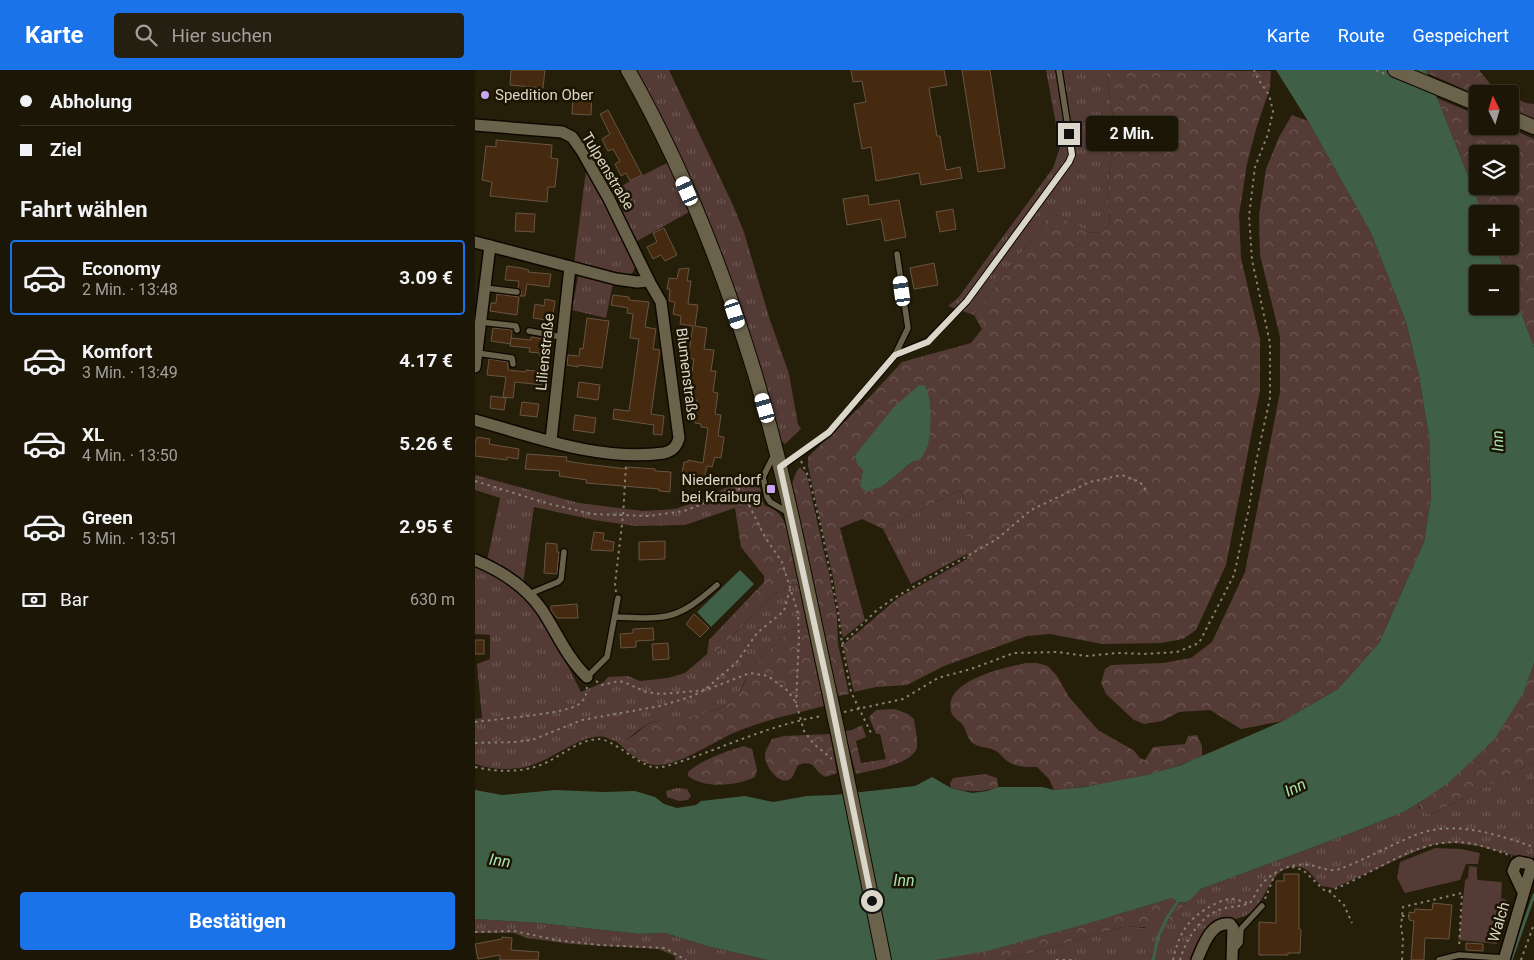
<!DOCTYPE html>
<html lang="de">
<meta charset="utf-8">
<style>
:root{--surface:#1c1607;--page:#251f11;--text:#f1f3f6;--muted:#a09f9b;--line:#3a3528;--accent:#1a73e8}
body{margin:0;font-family:Roboto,sans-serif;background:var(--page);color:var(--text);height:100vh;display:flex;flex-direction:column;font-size:19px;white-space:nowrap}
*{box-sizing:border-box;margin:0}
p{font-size:16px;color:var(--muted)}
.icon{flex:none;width:28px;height:28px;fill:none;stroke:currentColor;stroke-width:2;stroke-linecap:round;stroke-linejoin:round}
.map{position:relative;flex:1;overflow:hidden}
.panel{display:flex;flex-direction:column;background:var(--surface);width:475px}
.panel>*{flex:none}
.hud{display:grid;align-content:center;height:110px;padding:0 20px;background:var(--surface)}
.needle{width:32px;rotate:355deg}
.controls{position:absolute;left:994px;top:15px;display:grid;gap:10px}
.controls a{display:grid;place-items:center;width:50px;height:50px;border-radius:5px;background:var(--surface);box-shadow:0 1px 4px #0004,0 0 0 1px var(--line);font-size:25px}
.end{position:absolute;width:22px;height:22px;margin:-11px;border:6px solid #dad6c9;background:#111;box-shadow:0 0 0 2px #111}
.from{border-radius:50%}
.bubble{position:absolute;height:35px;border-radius:5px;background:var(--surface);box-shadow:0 1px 4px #0004,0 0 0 1px var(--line);font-size:16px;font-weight:700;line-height:35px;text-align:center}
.car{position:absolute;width:15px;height:30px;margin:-15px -8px;border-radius:6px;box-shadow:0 0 4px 1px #0007;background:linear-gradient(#fff 24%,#345 0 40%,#fff 0 76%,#345 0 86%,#fff 0)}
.hud b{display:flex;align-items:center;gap:18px;height:48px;font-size:19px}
.hud b+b{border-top:1px solid var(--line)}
.hud i{width:12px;height:12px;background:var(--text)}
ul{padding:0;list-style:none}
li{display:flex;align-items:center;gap:15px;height:75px;margin:0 10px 8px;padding:0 10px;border:2px solid transparent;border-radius:5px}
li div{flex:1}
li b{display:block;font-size:19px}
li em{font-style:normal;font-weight:700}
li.active{border-color:var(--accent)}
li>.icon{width:45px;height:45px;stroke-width:1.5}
h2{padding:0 20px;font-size:22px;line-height:60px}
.pay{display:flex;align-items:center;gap:12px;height:55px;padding:0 20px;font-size:19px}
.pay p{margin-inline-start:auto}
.primary-button{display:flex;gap:10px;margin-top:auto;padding:10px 20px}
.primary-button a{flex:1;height:58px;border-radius:5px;background:var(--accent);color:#fff;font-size:20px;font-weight:700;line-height:58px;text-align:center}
header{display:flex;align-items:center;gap:30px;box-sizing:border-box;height:70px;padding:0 25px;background:var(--accent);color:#fff}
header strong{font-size:24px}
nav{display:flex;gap:28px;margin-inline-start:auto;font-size:18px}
.search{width:350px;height:45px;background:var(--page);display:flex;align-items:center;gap:12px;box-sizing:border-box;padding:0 18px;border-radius:5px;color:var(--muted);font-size:19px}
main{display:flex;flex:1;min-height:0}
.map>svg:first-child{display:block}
.grass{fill:url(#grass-tufts)}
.forest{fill:url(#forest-crowns);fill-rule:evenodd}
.pitch{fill:#543b36}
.water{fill:#3f6046}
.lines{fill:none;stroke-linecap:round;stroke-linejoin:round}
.stream{stroke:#3f6046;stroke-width:3}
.building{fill:#462a10;stroke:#685444}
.service-casing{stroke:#0e0800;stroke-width:8}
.minor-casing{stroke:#0e0800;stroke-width:14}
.secondary-casing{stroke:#0e0800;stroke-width:16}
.path{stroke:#878171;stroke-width:2;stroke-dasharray:2.5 4;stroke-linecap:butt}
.service{stroke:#6a624b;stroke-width:5.5}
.minor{stroke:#6a624b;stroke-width:11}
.secondary{stroke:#6a624b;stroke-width:14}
.secondary-bridge-casing{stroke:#0e0800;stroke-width:16;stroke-linecap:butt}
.secondary-bridge{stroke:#6a624b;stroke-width:14}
.route{stroke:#dad6c9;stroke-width:6}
.poi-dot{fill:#c6a6f0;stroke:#1c1502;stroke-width:2}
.labels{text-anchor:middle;stroke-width:5;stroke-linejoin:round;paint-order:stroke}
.poi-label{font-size:15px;fill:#dad6c9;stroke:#1c1502;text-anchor:start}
.street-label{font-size:15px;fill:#dad6c9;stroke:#1c1502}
.water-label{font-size:16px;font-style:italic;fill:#a7e1b3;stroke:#1c1502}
</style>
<header>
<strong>Karte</strong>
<div class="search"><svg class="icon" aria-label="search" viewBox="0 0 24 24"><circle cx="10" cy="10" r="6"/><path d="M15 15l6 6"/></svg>Hier suchen</div>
<nav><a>Karte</a><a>Route</a><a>Gespeichert</a></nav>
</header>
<main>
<section class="panel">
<div class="hud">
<b><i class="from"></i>Abholung</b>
<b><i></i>Ziel</b>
</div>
<h2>Fahrt wählen</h2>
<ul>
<li class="active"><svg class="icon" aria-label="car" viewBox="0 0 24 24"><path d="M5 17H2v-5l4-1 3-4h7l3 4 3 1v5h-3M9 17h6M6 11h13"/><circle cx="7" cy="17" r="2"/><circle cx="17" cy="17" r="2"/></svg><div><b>Economy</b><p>2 Min. · 13:48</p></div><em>3.09 €</em></li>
<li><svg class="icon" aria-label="car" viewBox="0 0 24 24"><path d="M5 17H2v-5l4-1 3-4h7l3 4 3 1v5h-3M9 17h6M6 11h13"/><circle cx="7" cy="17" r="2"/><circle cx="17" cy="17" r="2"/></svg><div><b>Komfort</b><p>3 Min. · 13:49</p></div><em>4.17 €</em></li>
<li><svg class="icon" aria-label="car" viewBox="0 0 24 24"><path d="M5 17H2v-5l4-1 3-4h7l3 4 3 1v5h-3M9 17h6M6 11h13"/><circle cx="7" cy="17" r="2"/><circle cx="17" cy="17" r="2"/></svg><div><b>XL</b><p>4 Min. · 13:50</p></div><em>5.26 €</em></li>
<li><svg class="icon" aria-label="car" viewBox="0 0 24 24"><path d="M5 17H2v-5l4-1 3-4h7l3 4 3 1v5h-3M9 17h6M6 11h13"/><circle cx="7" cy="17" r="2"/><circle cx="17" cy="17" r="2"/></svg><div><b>Green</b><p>5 Min. · 13:51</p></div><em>2.95 €</em></li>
</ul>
<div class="pay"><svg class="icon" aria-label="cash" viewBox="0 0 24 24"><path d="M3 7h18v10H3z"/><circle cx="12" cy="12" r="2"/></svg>Bar<p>630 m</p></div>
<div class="primary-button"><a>Bestätigen</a></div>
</section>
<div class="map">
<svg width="1059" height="890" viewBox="0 0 1059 890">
<defs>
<pattern id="grass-tufts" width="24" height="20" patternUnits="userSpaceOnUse" patternTransform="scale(1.25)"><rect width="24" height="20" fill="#543b36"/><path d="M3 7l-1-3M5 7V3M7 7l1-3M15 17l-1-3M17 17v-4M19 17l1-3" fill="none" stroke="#6c5752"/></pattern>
<pattern id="forest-crowns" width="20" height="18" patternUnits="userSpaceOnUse" patternTransform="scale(1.25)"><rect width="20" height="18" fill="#543b36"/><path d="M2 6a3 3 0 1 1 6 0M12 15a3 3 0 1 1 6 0" fill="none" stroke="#6c5752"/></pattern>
</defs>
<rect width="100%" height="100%" fill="#251e09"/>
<g class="grass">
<polygon points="158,0 194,0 257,133 269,162 294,247 314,304 323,354 326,359 310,374 305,370 297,345"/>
<polygon points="571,0 631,0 639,53 633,122 635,153 625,163 613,162 577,142 499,245 473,236 483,228 578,98 585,77"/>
<polygon points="194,92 216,141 162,171 136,121"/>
<polygon points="111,101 129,130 161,194 158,202 153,206 99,193"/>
<polygon points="103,206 138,213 131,248 97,240"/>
<polygon points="282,404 289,435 260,438 210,455 161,456 119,450 59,437 48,514 12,491 25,428 0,420 0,405 104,433 168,441 200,439 227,430 254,416"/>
<polygon points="485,420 492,436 492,484 436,514 408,459"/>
<path d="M0,494L47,522L72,555L106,622L129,612L133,607L153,606L165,611L193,608L210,603L232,584H240L294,528L306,520L324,513L332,555L313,561L284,591L274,598C270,611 266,625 254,633C240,642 220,647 203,649C195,650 185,650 177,652C163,656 157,672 141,671C137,671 133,668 130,667C123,666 117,667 111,669C88,677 70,694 45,698C29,700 15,699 0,694V649L7,648L2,594L15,589V565L0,564Z"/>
<path d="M1059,692V786L1057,790L1003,776L980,773L961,774L939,782L859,818C855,817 850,817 847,816C839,810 835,798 824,797C793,794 793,835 770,846C762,850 749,850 740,852L727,868L717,890H531L651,856L669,858L706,839L710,833L726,819L879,762L931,741L943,733L944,738L956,745Z"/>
<polygon points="202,718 212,719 216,726 213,730 204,731 192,727 191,721"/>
<polygon points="0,849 64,853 165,864 190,863 232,876 292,890 200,890 200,886 184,879 96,874 52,868 39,863 0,863"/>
</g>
<g class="forest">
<path d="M631,0L796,1L795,18L781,59L772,94L764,145L766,188L785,269V320L751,495L721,560L708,569L686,573L627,574L575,564L552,566L469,596L432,615L401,617L379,622L368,575L423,528L492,489V436L485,420L408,459L387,449L365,458L390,550L368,568L358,507L333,396V387L389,333L427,292L496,273L507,259L499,245L577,142L613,162L625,163L635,153L633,122L639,53ZM390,373L438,391L408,416H385L388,400L380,385Z"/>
<polygon points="951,0 1004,0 1016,15 1031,24 1002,24 1002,25 952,3"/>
<polygon points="1035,26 1051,33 1059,34 1059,50 1035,40"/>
<path d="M962,28L1002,45V56H1030L1059,69V277L1035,213V204H1031L1020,176H1035V144H1008ZM1002,84H1035V116H1002Z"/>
<polygon points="817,45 833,51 896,163 931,252 944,306 954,367 956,427 949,472 904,573 863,619 808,651 766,659 735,640 704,642 687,651 669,654 659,650 631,624 626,613 630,599 636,595 688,593 716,588 737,572 770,502 805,322 805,267 785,185 784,146 791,99 804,67"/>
<path d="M325,397L331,404L333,410L356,514L362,545L363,574L374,624L362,626L338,510L317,429C316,417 317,407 325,397Z"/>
<path d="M289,435C294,437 301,440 305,445C317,460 320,494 324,513L306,520L294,528L240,584H232L234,570L289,512V506L266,477L260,438Z"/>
<path d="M332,555L349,636C319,644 289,650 261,662C239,671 206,695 183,695C167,696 152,681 141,671C145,670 152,670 156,667C164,663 167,655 178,652C207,645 248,649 266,620C270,614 272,604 274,598L284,591L313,561Z"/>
<path d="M551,593H562L573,596L582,606L594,627L623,660L658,680L665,688L670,690L678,677L710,674L713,666L722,665L727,676V686C681,707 629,715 579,720L574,709L562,697C551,697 541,697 532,691C528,688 525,683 521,681C514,677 506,678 499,674C492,670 492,660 487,654C484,650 479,649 477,644C464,611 530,598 551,593Z"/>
<polygon points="1059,593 1059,692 956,745 947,742 943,733 971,715 1049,622"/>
<path d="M420,639L433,644L439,649C440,658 443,669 442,677C439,694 395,701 381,704L370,661L377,660L387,655L391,667L381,671L386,693L411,689L405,664H401L394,647L401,640Z"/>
<path d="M355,664L362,703L350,707C338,700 340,689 323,695C321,698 320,702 318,706C309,720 289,699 290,684C291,679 295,673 297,669L309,666Z"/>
<path d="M269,676L277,679L282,700L280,707C261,716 230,719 213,706V702C228,689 250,682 269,676Z"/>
<path d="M510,704L522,708L523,717C505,723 495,722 476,718L475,713L478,708Z"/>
<path d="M697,828L704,833H710L706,839L707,846C688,858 672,858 651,856L531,890H461C541,875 619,852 697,828Z"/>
</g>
<g class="pitch">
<polygon points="960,778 986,779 1005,783 1003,794 991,794 985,810 930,823 922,808 925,792"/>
<polygon points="994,796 1002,797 1002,808 1003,810 1027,812 1026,828 1031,830 1031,837 1025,838 1022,874 984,870 990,810 993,808"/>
</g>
<g class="water">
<path d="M801,0H951L1008,144H1002V176H1020L1031,204H1002V236H1035V213L1059,277V593L1049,622L1019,670L971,715L931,741L879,762L726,819C715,829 711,839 697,828L611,854L512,881L461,890H292L232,876L190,863L165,864L64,853L0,849V720L27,725L80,720L129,722L160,721L180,727L189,734L202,738L221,735L226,731L270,726L298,732L332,726L359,725L440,716L457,707L476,718L497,723L512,721L523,717H567L579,720L609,717L672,705L706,695L808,651L863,619L904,573L949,472L956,427L954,367L944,306L931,252L896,163L833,51Z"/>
<path d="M444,315H449C458,325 456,362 453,375C451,380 448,385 445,390L438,391L408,416L391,422L385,416L388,400L382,394L380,385L418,338Z"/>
<polygon points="265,500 279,514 236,557 222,542"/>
</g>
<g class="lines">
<g class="stream">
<polyline points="678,890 683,867 693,846 704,830"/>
<polyline points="1036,890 1059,825"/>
</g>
</g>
<g class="building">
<polygon points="36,0 70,0 68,18 35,15"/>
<polygon points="376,0 469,0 472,15 454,18 462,66 465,66 471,100 485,97 487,108 446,115 444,103 401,111 396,77 387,79 379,34 391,32 387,11 378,12"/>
<polygon points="487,0 515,0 530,98 503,102"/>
<polygon points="98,22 117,23 116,45 97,44"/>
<polygon points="133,40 167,105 155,111 151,103 146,106 140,94 145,91 138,79 133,81 127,69 135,64 125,44"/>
<polygon points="21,70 77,75 76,88 83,89 80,117 73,117 72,132 15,126 17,112 7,110 11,76 21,77"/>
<polygon points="393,125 394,135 424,130 431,167 410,171 406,149 372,155 368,129"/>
<polygon points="478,139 481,159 465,162 461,142"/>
<polygon points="41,143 60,144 59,162 40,161"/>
<polygon points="189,158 202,185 190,191 186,185 178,189 172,177 182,172 178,163"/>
<polygon points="459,193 463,215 439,219 435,198"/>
<polygon points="32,196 46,198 54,200 53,202 76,204 74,217 52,214 50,226 45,226 47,222 43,218 44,211 30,210"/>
<polygon points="214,198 212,211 216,211 213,234 223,235 220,256 232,258 229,279 239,280 236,301 241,301 238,322 243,323 240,344 246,345 243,366 249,367 246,388 240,387 237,397 232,396 228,413 215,410 216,404 207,403 209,392 213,392 213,390 228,393 233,358 226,357 226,354 220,353 222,330 213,328 219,289 211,288 212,277 215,277 218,256 205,254 206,246 198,244 200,232 194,231 195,219 192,219 194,208 202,209 204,199"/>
<polygon points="22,224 44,227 42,245 15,241 16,233 21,233"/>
<polygon points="138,225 154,227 154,230 174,232 170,257 181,259 178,279 185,280 176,344 189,346 187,365 178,364 179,355 138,349 139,339 154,341 164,269 155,268 158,244 152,243 153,238 136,235"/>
<polygon points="70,229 80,231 77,251 58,248 60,234 69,236"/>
<polygon points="112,248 134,251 127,298 103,295 103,297 92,295 93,285 104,286 105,278 108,279"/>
<polygon points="18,258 37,260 36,274 16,271"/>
<polygon points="56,267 75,270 71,302 63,301 65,283 54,282 55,278 35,276 36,268 56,270"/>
<polygon points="14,289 33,292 33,300 51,302 51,300 69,302 67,315 40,312 38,328 28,327 31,307 12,305"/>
<polygon points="104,312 125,315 123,330 102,327"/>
<polygon points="16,326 31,328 29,340 15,338"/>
<polygon points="47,332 64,334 62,347 45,345"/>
<polygon points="100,345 121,348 119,363 98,360"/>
<polygon points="2,367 15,369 14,374 44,379 43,389 32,387 32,390 0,386 0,371 1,371"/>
<polygon points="52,384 92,387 91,391 110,394 153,399 153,397 180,399 180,401 196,402 195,422 184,421 184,419 111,413 112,410 84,406 85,401 50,399"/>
<polygon points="119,462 129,463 128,470 139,472 138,481 116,480"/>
<polygon points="190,471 190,489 164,490 164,472"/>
<polygon points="71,473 82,474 82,482 84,482 82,504 69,503"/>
<polygon points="102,534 103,548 82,548 76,540 76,536"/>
<polygon points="219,544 234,558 225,567 211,554"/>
<polygon points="178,558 179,570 161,571 161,577 146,578 145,564 158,563 158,559"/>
<rect x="0" y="570" width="9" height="14"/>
<polygon points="193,573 194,589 178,590 177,574"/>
<polygon points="809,804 824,804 824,859 826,860 825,883 813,883 813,885 784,885 784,852 801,853 801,811 809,811"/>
<polygon points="958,833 977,835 974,869 950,868 949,890 936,890 939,851 934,850 934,842 939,843 940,839 957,840"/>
<polygon points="27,867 37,868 36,880 64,882 63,890 25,890 25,885 3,889 0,874 27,869"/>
<polygon points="991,873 1008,874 1008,881 991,880"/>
</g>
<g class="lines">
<g class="service-casing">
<g id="service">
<polyline points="10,218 42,222"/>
<polyline points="5,252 41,256 42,260"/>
<polyline points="54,261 87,267"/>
<polyline points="2,283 37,288 38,294"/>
<polyline points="420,285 453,271 492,231 594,92 597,85 596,76 584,0"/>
<polyline points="300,383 288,407 292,427 295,432 314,443"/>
<polyline points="307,396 354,363 420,285 433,258 422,184"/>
<polyline points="54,524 83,512 86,509 89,482"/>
<path d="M140,547C192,549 201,551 242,515"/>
<polyline points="112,607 132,587 143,528"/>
<polyline points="758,881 765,873 766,859 787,836"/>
<polyline points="964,890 984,885 1029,888"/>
</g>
</g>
<g class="minor-casing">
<g id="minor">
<path d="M0,55L87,62L97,67L107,81L134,129L175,213L186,232L204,368C202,376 198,381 189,383C125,392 61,367 0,350"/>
<polyline points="0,172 141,209 162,212 174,211"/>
<polyline points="0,297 15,176"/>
<polyline points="76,370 95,197"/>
<path d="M0,490C27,501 50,516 67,540C82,563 92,588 112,607"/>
<path d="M722,890C728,876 736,851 755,854L758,858L757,890"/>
<polyline points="1029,890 1056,798 1054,794 1044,792 1041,794 1038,801 1048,822"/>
</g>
</g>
<g class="secondary-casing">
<g id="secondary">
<path d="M153,0C207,95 248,199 280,304C311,407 331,515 354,621"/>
<polyline points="920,0 1002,34"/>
<polyline points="1035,47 1059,57"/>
<polyline points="364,668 409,890"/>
</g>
</g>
<g class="path">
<polyline points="901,0 910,4"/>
<polyline points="326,391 334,408 346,457 363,542 367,574 376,622 397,665"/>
<polyline points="0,411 71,433 117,444 174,446 209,441 238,430 273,434 288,433"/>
<polyline points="239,430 264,419 280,407"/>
<polyline points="274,435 290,467 307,492 323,543 324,568 321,633"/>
<polyline points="141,522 140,514 148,446 151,395"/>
<polyline points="367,574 401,541 419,528 522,469 556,440 615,412 647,405 665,412 673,423"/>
<polyline points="121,611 127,615 144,611 149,612 171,622 186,624 231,620 275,603 293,606 313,621 321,633 329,661 339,674 357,689"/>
<polyline points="232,618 262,592 282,563 309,541 315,519"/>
<polyline points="369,642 428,629 463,608 496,599 539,583 583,582 611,586 643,583 669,584 702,582 724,573 759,505 774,438 781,392 795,328 795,273 777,190 774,146 780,97 793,64 798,41 794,25 783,9 779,0"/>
<path d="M0,652C20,649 92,644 104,634C111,629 111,624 112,617"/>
<polyline points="0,673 40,672 57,670 107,650 185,636 215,627 228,621"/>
<path d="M0,697C27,703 54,703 78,689C92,681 106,670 123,669C138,669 160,692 177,697C182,698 187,697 192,696C244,680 293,655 347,646"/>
<path d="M817,797L828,800L850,821H854C896,806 935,772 981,772C1000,772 1019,780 1037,786"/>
<polyline points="854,821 869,835 877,853"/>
<polyline points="790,829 800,804"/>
<polyline points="927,846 934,846"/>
<polyline points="0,862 39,861 81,870 124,875 190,878 211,890"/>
<polyline points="581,890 601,890"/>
<path d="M698,890C704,863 713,848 738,835C743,832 750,829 757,829C762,829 767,832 772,833"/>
<path d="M705,890C711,869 726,845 747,839C756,836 766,837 775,833C780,827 782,819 788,813C798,801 819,792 835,795C844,797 852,801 862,800C890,790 915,775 943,764C981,750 1023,765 1059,777"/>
<polyline points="927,890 928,868 926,857 928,837 987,823 984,878"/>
<polyline points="1046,890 1059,854"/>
</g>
<use href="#service" class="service"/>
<use href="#minor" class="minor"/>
<use href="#secondary" class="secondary"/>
<g class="secondary-bridge-casing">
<polyline id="secondary-bridge" points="354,621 364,668"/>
</g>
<use href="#secondary-bridge" class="secondary-bridge"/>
</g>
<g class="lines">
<polyline class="route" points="397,831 354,621 305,397 354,362 420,285 453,272 492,231 594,92 597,85 594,64"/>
</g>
<g class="poi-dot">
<circle cx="10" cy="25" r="5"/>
<rect x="291" y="414" width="10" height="10" rx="2.5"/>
</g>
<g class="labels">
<g class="poi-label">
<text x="20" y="30">Spedition Ober</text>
<text x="286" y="415" text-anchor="end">Niederndorf<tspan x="286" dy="17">bei Kraiburg</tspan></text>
</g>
<g class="street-label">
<text transform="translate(133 101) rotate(59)" y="5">Tulpenstraße</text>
<text transform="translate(70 282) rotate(-84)" y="5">Lilienstraße</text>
<text transform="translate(212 304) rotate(83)" y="5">Blumenstraße</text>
<text transform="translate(1024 852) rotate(-73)" y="5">Walch</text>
</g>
<g class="water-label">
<text transform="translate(1022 371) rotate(-92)" y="6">Inn</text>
<text transform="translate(820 717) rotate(-26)" y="6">Inn</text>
<text transform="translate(25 790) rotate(8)" y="6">Inn</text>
<text x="429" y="816">Inn</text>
</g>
</g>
</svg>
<div class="controls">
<a><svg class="needle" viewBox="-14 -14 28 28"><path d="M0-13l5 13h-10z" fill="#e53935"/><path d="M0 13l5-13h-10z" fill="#a09f9b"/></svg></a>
<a><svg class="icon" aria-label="layers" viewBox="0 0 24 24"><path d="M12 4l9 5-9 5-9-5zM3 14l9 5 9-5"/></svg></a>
<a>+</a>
<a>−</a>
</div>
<i class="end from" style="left:397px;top:831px"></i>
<i class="end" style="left:594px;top:64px"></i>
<div class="bubble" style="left:611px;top:46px;width:92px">2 Min.</div>
<i class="car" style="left:212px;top:121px;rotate:336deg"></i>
<i class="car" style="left:427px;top:221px;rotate:352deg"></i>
<i class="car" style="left:260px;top:244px;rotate:162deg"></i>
<i class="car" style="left:290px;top:338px;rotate:344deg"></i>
</div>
</main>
